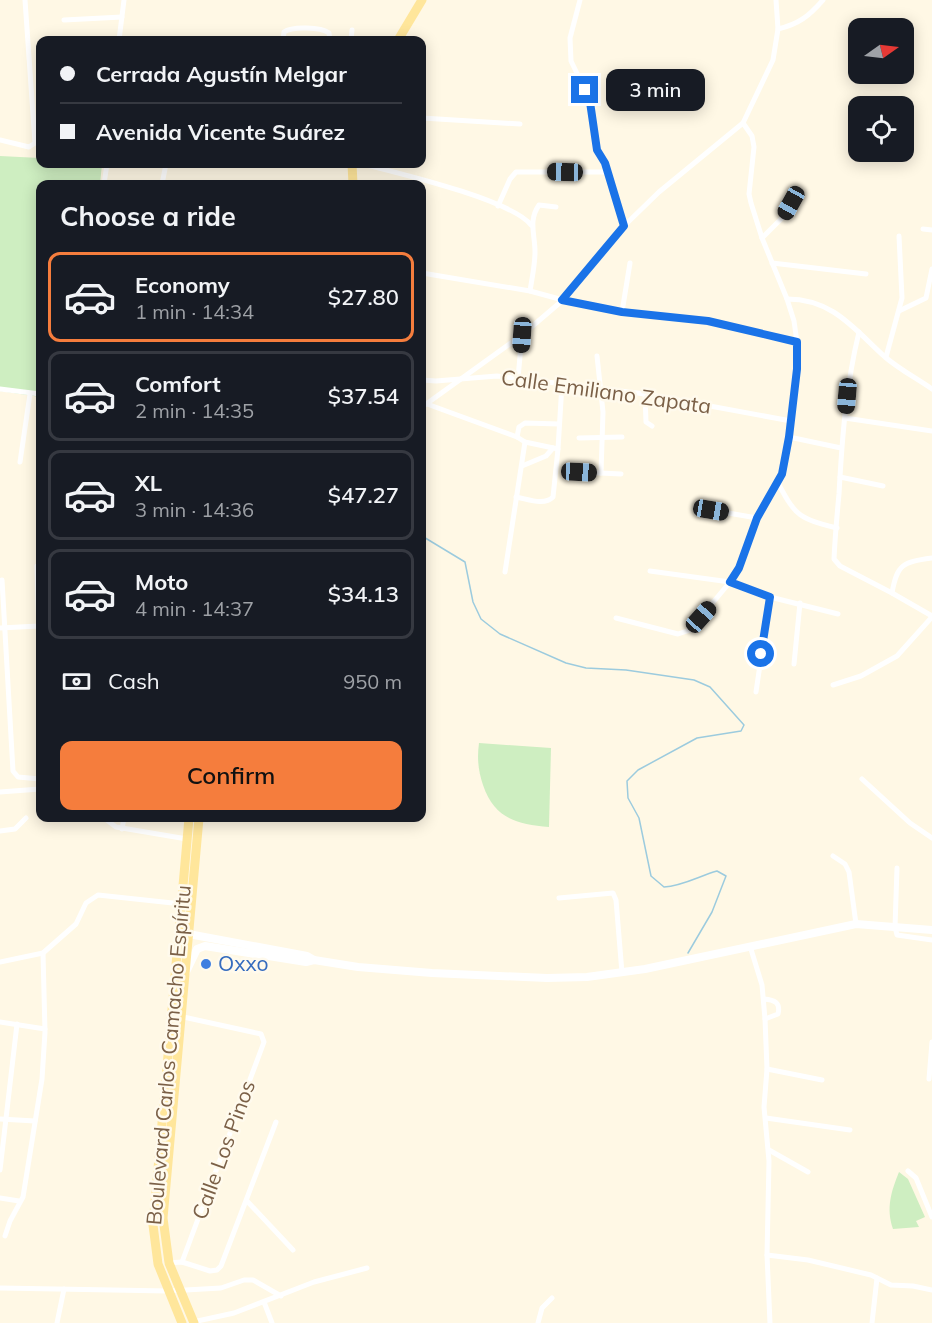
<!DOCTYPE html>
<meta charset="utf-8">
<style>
:root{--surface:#171b24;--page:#20242c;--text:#f1f3f6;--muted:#9ea1a6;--line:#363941;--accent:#f57d3d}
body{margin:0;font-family:Mulish,sans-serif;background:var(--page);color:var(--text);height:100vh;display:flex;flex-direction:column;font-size:22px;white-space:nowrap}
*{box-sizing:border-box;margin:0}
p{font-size:20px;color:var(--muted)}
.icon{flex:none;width:33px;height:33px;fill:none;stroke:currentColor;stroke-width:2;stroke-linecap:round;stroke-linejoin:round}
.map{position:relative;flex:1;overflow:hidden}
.drawer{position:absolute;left:36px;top:180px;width:390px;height:642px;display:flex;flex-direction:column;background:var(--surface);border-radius:12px;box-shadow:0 3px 15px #0003}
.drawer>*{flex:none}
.guide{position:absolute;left:36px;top:36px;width:390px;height:132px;border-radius:12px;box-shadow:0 3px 15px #0003;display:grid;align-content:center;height:132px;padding:0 24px;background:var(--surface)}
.needle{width:39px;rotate:76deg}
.tools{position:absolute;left:848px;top:18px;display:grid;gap:12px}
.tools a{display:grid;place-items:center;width:66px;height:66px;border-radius:12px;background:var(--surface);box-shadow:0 3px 15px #0003;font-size:30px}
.end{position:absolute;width:27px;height:27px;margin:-14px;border:8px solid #1a73e8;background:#fff;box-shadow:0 0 0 3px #fff}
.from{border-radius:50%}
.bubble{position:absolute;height:42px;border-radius:12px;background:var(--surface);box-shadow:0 3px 15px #0003;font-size:20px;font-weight:600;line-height:42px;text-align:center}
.car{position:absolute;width:18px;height:36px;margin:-18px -9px;border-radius:8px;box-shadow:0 0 4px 2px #0007;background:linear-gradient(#222 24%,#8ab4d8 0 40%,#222 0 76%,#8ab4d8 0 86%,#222 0)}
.guide b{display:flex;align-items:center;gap:21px;height:57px;font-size:22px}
.guide b+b{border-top:2px solid var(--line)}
.guide i{width:15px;height:15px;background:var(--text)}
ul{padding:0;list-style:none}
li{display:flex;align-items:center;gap:18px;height:90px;margin:0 12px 9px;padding:0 12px;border:3px solid var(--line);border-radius:12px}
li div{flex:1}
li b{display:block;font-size:22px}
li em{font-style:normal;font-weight:600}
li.on{border-color:var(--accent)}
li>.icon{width:54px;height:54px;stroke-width:1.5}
h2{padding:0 24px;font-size:27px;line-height:72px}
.pay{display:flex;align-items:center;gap:15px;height:66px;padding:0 24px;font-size:22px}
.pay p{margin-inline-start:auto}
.action{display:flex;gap:12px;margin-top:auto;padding:12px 24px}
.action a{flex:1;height:69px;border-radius:12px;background:var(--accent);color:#111;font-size:24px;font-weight:600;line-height:69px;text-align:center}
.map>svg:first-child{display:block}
.green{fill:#ceeec1}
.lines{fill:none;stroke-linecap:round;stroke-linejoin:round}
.stream{stroke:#9ccbde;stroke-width:1.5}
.street{stroke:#fff;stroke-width:5}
.secondary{stroke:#fff;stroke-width:8}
.primary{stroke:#ffe69b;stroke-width:9}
.route{stroke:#1a73e8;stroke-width:8}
.shop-dot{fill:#3f7fe0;stroke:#fffaed;stroke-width:2}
.labels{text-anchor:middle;stroke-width:5;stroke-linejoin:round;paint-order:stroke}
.street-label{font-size:21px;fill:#7b6047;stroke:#fffaed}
.shop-label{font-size:21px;fill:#366cbe;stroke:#fffaed;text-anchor:start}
</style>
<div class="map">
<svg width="932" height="1323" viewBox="0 0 932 1323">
<rect width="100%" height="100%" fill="#fff8e5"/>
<g class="green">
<polygon points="0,156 40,158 40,164 102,164 100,184 40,184 40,397 0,391"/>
<path d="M479,743L551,748L549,827C516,824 494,818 483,785C478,770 477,758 479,743Z"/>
<path d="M899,1172L908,1179L925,1217L916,1221L919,1227L893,1229C886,1208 891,1192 899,1172Z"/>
</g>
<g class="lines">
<path class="stream" d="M422,536L465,562L473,602L481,619L500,634L566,663L586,668L626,670L694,680L710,687L744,725L741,731L697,738L638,770L627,781L628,798L639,818L651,876L664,887C683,886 699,876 717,871L726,876L712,912L688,953"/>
<g class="street">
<polyline points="580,0 570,38 571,61 588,96 597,150 605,163 624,226"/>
<polyline points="64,20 122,17"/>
<path d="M778,29C799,24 809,16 823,0"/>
<polyline points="119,40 124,0"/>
<path d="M283,40L284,32C292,26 321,27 329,33L330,40"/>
<polyline points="351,40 352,30"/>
<polyline points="422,118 520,124"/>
<polyline points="0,140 29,147 35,143 25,0"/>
<path d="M363,164C398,173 512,200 531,225"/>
<polyline points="104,184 107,164"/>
<polyline points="162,184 166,164"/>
<polyline points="498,206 510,179 516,172 607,172"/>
<polyline points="923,229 932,230"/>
<polyline points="762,238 784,216 798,190"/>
<polyline points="772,263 866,274"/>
<polyline points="422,273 530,291 563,300 622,312 708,321 797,342"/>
<path d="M530,291C532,278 535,265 535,252C535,234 528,221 539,205L556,207"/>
<path d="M787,299C833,299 854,329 885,357C899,369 916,378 932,389"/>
<polyline points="899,311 926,298 932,269"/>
<polyline points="622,312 630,263"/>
<path d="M859,332C846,385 842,439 839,494C837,515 835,537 834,559L840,566L892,593L932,616"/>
<polyline points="597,356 603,412 601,473"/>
<polyline points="886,357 902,298 899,236"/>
<polyline points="518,378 522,335"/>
<polyline points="422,380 436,381 497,376 645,394 791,421"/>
<polyline points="0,389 40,394"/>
<polyline points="645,394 646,422 652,426"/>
<polyline points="427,404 517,437 525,442 558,449"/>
<polyline points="422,407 522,335 563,300 624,226 659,192 743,123"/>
<polyline points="845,418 932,431"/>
<polyline points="517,437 519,427 525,423 559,424"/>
<polyline points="789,437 841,448"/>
<polyline points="579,438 622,437"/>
<polyline points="20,462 30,394"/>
<polyline points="522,466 546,456 553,448"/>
<polyline points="579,472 621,474"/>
<polyline points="840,477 883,486"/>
<path d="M778,483C796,517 799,518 837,528"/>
<path d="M516,497C528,499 544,506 553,497L558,449L562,384"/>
<polyline points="711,510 757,518"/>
<polyline points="37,566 40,669"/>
<polyline points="650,571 730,582 770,597 838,614"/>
<polyline points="505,572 525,442"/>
<polyline points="2,580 13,771 18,777 40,779"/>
<path d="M892,593C897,564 903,562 932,558"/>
<polyline points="616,618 678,634 690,630 730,582 739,568 757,518 778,483 785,461 797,369 797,342 794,321 787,299 762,238 751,203 749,194 754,147 752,136 743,123 773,60 778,29 776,0"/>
<polyline points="0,628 39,626"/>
<polyline points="794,664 800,603"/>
<polyline points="833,685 861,676 897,656 932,617"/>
<polyline points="756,692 770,597"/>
<polyline points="862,779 910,823 932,838"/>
<polyline points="0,792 40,789"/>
<polyline points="104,818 116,827 187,839"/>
<polyline points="122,829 124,818"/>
<polyline points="0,831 15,829 26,818"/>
<polyline points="833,856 845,864 849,872 856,924"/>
<polyline points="897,868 895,927 897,935 932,940"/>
<polyline points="559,898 613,893 616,900 622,973"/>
<polyline points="750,946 762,985 765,1019 767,1069 764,1107 769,1161 767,1255 770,1323"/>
<polyline points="0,962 43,953 76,924 86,903 98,895 182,904"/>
<path d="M764,999C774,1000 781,1002 778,1014L765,1019"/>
<polyline points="179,1016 261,1034 264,1042 182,1262"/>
<polyline points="0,1022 45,1029"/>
<polyline points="767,1069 822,1080"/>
<polyline points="929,1079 932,1042"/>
<polyline points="766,1118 850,1130"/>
<polyline points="0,1119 35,1121"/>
<polyline points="769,1150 808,1172"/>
<polyline points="0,1170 17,1024"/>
<polyline points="908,1171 916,1178 932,1217"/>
<polyline points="0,1198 19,1201"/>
<polyline points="247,1201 293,1250"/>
<polyline points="5,1236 10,1221 23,1197 42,1079 45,1032 43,953"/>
<polyline points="767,1255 808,1260 871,1275 891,1285 913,1286 932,1290"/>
<polyline points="167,1263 182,1262 210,1271 217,1270 221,1266 276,1122"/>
<polyline points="0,1288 168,1291 221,1288 244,1280 253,1280 281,1296"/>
<polyline points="264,1302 272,1323"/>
<polyline points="193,1322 234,1313 314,1282 367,1268"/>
<polyline points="57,1323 64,1289"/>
<polyline points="538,1323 542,1308 552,1298"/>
<polyline points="872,1323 877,1278"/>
</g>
<g class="secondary">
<polyline points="183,933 307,956 314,960"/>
<polyline points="186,972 197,949 205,946 306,962 314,960 358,967 432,973 547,978 587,977 645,969 856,924 932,930"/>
</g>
<g class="primary">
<polyline points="398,40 422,0"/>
<polyline points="352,164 353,184"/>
<polyline points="182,1323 158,1264 153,1225 189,818"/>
<polyline points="194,1323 169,1263 163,1218 199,818"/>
</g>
</g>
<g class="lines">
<polyline class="route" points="585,90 590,102 597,150 605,163 624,226 562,300 622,312 708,321 797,342 797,369 789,437 782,474 757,518 739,568 730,582 770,597 761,654"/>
</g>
<circle class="shop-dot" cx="206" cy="964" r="6"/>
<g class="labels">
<g class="street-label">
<text transform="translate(606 392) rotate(8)" y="7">Calle Emiliano Zapata</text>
<text transform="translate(169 1055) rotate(-85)" y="7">Boulevard Carlos Camacho Espíritu</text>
<text transform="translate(224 1150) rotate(-70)" y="7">Calle Los Pinos</text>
</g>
<g class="shop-label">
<text x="218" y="971">Oxxo</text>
</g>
</g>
</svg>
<div class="tools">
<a><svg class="needle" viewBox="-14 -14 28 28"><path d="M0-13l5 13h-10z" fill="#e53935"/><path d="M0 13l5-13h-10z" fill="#9ea1a6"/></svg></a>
<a><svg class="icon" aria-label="locate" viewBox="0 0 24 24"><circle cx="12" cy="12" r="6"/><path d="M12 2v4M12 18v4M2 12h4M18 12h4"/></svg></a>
</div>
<i class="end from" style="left:761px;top:654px"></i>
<i class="end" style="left:585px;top:90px"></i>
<div class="bubble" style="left:606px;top:69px;width:99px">3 min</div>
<i class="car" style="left:565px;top:172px;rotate:271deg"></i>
<i class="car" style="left:791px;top:203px;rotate:209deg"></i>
<i class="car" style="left:522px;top:335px;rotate:184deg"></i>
<i class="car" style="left:847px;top:396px;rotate:185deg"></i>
<i class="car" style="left:579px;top:472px;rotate:93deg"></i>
<i class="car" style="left:711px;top:510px;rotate:100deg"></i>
<i class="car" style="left:701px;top:617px;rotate:42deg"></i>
<div class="guide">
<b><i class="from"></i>Cerrada Agustín Melgar</b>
<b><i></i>Avenida Vicente Suárez</b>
</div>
<section class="drawer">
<h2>Choose a ride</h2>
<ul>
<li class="on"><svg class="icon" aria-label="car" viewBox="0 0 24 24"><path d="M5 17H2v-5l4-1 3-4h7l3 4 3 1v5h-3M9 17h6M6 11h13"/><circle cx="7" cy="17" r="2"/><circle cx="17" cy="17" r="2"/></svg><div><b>Economy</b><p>1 min · 14:34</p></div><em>$27.80</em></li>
<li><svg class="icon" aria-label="car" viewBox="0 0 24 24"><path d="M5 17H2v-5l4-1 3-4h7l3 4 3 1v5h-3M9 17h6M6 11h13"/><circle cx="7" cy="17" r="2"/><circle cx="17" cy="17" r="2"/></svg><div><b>Comfort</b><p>2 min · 14:35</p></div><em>$37.54</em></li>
<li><svg class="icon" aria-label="car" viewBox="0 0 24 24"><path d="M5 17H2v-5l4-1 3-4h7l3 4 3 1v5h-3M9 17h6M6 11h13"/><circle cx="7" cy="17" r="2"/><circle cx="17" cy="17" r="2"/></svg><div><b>XL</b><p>3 min · 14:36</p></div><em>$47.27</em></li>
<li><svg class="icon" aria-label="car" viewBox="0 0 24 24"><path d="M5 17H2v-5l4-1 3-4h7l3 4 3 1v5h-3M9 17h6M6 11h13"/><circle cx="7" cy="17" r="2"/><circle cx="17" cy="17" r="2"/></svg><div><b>Moto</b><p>4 min · 14:37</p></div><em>$34.13</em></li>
</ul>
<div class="pay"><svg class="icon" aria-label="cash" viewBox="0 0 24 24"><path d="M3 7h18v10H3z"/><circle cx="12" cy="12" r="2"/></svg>Cash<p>950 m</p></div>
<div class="action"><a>Confirm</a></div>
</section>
</div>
